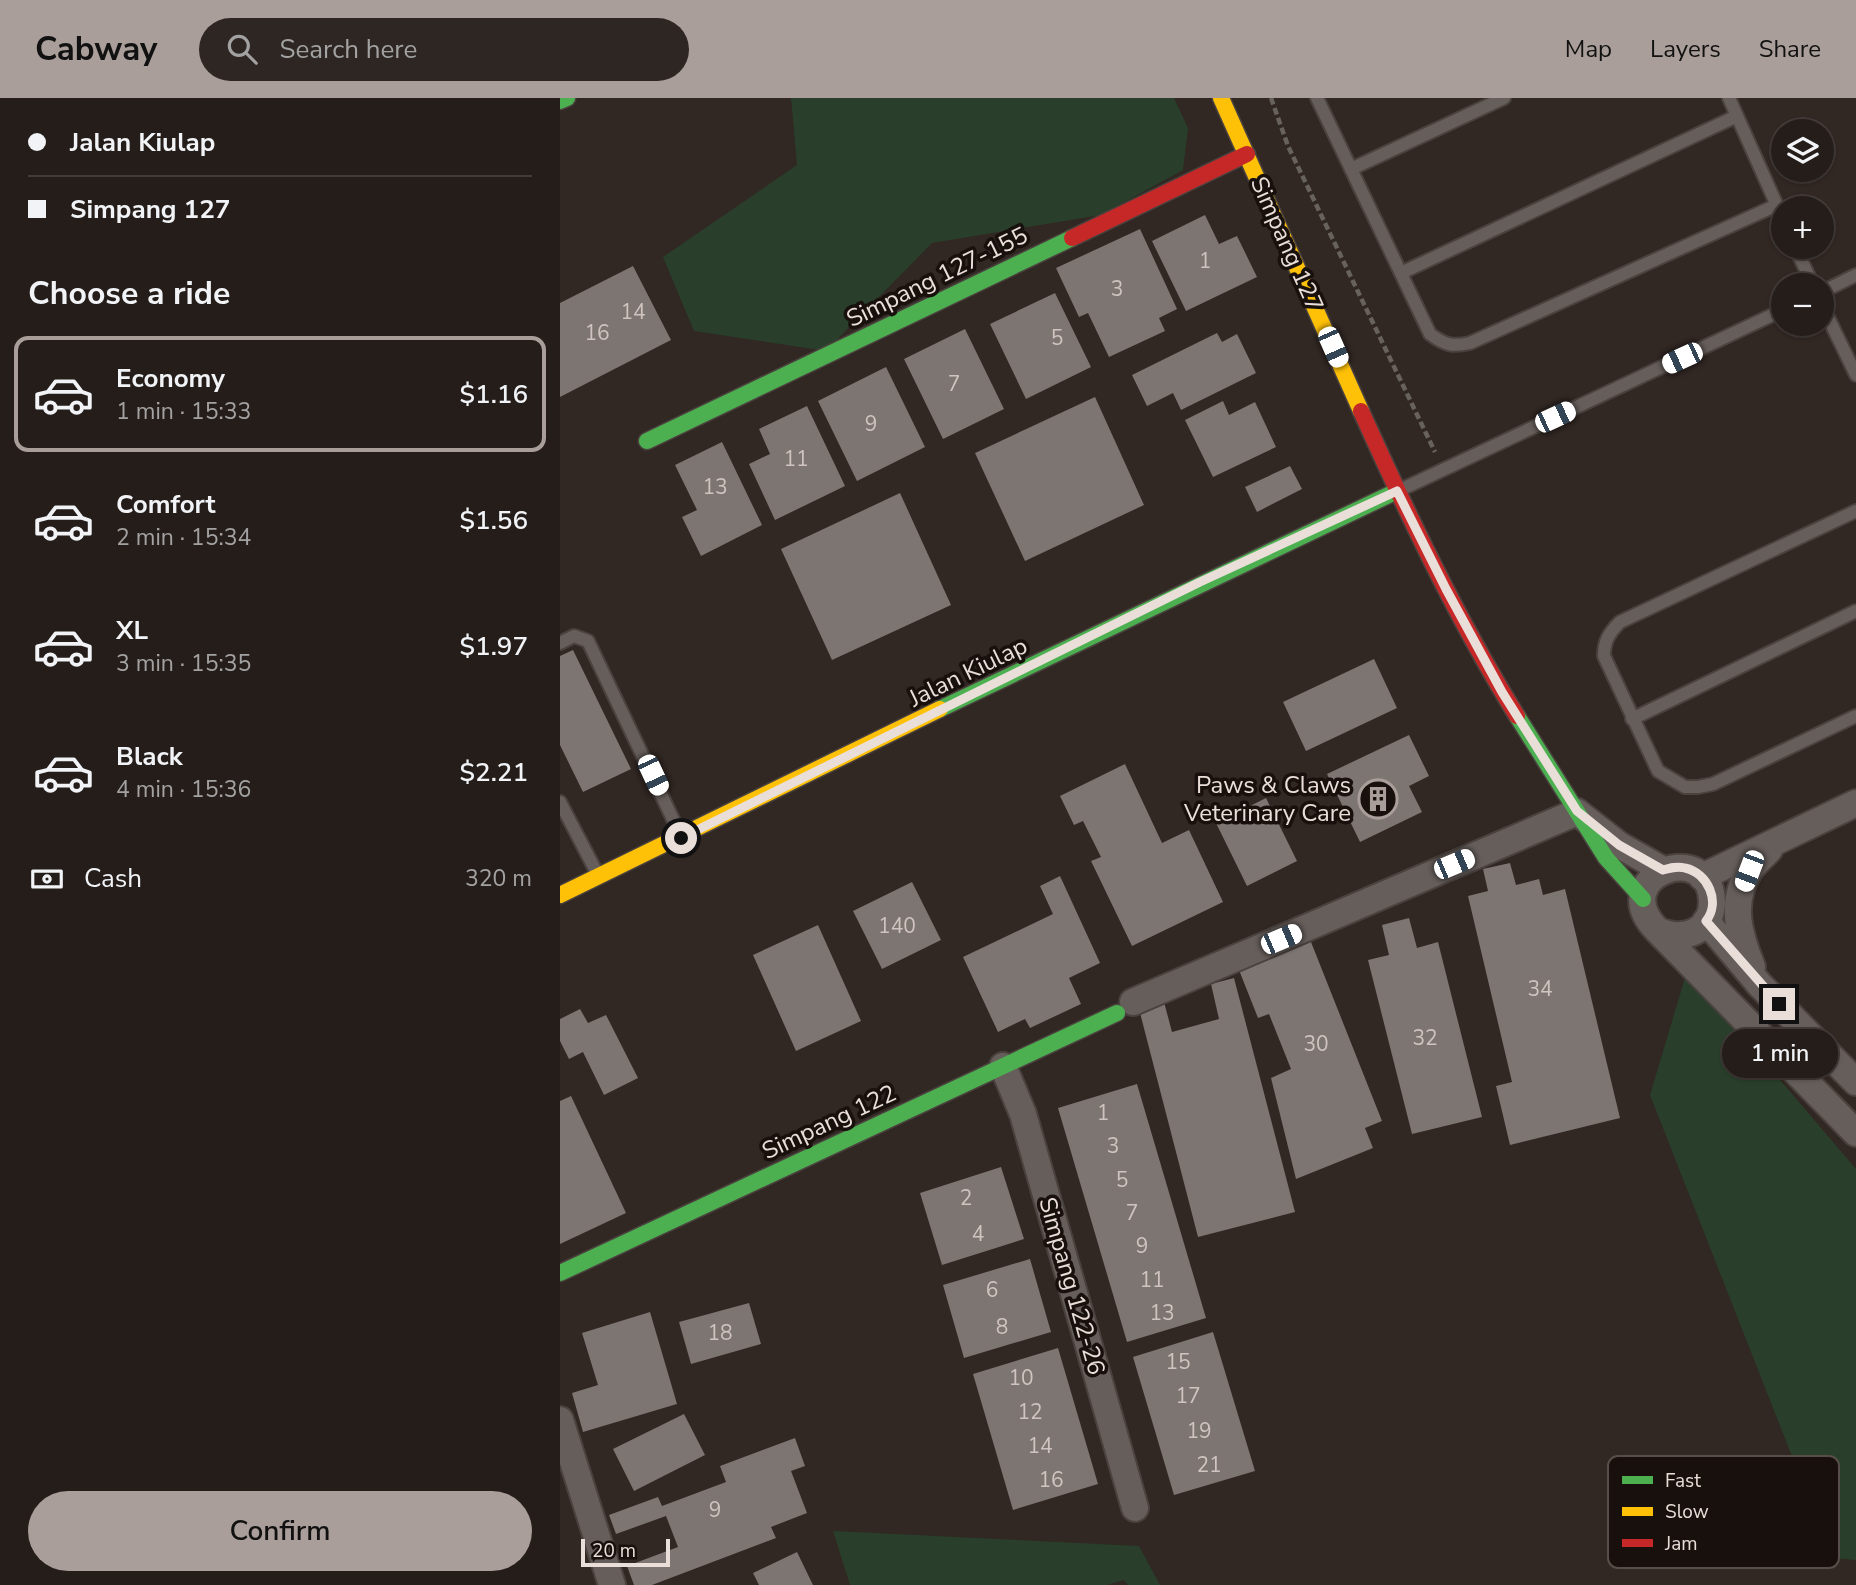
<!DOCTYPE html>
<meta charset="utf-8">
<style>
:root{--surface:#251d1a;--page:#2d2623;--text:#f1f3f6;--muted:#a3a2a2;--line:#423b39;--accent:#a99e99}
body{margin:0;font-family:"Nunito Sans",sans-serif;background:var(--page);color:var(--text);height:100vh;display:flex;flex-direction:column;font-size:26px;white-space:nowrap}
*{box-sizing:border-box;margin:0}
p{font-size:23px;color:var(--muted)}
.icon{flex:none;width:38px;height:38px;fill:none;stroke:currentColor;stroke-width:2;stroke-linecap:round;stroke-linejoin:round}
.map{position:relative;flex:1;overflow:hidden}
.panel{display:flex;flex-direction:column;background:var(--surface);width:560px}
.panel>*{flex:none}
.banner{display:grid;align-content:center;height:154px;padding:0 28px;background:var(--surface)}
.tools{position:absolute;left:1211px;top:21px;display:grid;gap:14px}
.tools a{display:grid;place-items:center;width:63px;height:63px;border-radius:50%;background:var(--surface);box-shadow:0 2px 5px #0004,0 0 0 2px var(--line);font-size:35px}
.scale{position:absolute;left:21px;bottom:18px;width:89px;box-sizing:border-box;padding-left:7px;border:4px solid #eaded9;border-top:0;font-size:19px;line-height:24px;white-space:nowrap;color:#eaded9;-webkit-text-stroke:5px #18100d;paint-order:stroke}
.end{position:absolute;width:32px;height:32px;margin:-16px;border:9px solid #eaded9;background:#111;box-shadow:0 0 0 4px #111}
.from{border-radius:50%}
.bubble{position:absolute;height:49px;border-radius:24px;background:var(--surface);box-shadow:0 2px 5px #0004,0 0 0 2px var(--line);font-size:23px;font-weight:600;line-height:49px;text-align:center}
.car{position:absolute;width:21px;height:42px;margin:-21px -10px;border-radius:9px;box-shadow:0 0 5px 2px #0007;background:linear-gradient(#fff 24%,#345 0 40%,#fff 0 76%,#345 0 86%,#fff 0)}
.banner b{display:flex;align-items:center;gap:24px;height:66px;font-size:26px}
.banner b+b{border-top:2px solid var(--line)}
.banner i{width:18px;height:18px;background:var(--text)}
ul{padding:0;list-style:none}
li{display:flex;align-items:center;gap:21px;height:116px;margin:0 14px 10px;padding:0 14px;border:4px solid transparent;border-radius:14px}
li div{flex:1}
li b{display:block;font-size:26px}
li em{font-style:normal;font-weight:600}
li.active{border-color:var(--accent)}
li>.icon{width:63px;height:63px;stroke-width:1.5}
h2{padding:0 28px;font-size:32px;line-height:84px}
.pay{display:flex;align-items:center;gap:18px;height:77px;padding:0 28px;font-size:26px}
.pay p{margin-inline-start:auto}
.cta{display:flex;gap:14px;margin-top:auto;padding:14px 28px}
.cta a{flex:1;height:80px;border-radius:42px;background:var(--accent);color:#111;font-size:28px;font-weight:600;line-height:80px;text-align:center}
header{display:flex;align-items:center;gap:42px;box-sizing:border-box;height:98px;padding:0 35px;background:var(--accent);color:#111}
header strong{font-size:33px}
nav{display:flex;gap:38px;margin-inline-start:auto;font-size:24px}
.search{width:490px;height:63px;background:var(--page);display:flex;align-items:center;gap:18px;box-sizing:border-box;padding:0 24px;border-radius:38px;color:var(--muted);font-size:26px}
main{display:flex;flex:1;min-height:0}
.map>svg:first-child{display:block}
.green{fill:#293f2b}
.building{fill:#7d7571}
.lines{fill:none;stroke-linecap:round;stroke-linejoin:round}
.lane-casing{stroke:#4a423e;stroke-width:16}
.street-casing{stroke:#4a423e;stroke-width:30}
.fast-casing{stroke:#4a423e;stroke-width:19}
.slow-casing{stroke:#4a423e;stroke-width:19}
.jam-casing{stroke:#4a423e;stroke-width:19}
.path{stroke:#68625e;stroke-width:4.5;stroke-dasharray:7 3.5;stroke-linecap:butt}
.lane{stroke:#665e5b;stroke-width:12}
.street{stroke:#665e5b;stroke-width:26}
.fast{stroke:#4caf50;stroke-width:16}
.slow{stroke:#ffc107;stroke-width:16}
.jam{stroke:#c62828;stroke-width:16}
.route{stroke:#eaded9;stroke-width:9}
.labels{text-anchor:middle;stroke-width:7;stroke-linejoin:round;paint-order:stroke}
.number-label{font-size:21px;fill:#cfc4bf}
.street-label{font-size:24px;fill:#eaded9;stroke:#18100d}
.poi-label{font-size:24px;fill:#eaded9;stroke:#18100d;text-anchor:end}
.key{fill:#18100d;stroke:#574e4a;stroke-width:2}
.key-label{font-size:19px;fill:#eaded9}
</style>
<header>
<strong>Cabway</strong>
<div class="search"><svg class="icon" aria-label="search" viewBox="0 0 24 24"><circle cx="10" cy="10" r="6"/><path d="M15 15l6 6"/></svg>Search here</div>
<nav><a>Map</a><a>Layers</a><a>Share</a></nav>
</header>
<main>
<section class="panel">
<div class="banner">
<b><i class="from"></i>Jalan Kiulap</b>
<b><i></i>Simpang 127</b>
</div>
<h2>Choose a ride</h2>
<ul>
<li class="active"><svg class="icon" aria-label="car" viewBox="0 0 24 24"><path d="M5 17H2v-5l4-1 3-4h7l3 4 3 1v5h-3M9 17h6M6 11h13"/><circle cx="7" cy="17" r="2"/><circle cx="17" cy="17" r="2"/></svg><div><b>Economy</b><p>1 min · 15:33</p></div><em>$1.16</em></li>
<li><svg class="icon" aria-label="car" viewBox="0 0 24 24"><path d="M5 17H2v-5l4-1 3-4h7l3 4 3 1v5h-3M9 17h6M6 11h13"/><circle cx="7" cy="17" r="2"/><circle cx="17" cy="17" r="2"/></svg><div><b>Comfort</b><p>2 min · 15:34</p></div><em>$1.56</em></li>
<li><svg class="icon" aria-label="car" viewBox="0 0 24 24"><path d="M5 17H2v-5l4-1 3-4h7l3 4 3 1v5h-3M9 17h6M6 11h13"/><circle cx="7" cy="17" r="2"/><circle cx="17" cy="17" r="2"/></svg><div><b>XL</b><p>3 min · 15:35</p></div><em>$1.97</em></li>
<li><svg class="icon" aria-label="car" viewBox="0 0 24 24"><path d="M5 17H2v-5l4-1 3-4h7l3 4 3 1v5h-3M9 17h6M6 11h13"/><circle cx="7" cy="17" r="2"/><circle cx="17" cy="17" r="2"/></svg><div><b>Black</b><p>4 min · 15:36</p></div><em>$2.21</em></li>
</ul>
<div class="pay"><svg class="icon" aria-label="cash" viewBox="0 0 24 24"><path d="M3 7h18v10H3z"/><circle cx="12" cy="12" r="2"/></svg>Cash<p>320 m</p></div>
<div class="cta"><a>Confirm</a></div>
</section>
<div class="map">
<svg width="1296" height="1487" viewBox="0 0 1296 1487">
<rect width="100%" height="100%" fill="#312723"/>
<g class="green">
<polygon points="231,0 614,0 628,30 623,72 541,117 372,145 266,253 134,233 103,159 237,67"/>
<polygon points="1127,873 1296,1071 1296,1462 1272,1460 1090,997"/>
<polygon points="273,1433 579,1448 600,1487 568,1487 564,1482 547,1487 290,1487"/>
</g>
<g class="building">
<polygon points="645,117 659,146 677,138 697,179 626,213 592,143"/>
<polygon points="580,131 617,211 599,220 605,233 549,259 528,215 519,219 496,170"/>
<polygon points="73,168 111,242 0,299 0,205"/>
<polygon points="495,195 531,269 466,301 430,226"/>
<polygon points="405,231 444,311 383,341 344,261"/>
<polygon points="657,235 662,244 677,236 696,275 621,312 613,295 587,308 572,277"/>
<polygon points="326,269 365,349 297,383 258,303"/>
<polygon points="535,299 584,407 465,463 415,355"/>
<polygon points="663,303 669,317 695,304 716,349 653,379 625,322"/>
<polygon points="247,308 285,388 215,422 189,366 210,356 199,331"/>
<polygon points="162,344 202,427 141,458 122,419 137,412 115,367"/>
<polygon points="730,368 742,391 697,414 685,389"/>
<polygon points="340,395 391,507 272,562 221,451"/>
<polygon points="13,552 71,671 23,694 0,647 0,558"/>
<polygon points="814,561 837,610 746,653 723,604"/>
<polygon points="849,637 869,678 849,688 862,714 800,744 767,676"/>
<polygon points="565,666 602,745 629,732 663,804 572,848 531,763 541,759 523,723 514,727 500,698"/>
<polygon points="706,700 737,763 687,788 656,725"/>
<polygon points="950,765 956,787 979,781 983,797 1005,791 1060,1020 950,1047 936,988 952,984 908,798 928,793 923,771"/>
<polygon points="500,778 540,865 509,880 521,906 470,930 465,921 438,934 403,859 493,816 480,788"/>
<polygon points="352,784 381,842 322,871 293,813"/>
<polygon points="849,820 857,850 878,844 922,1019 852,1036 808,862 829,857 822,827"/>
<polygon points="258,827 301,923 236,953 193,857"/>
<polygon points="751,844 822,1023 805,1030 813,1050 736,1081 711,980 731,971 709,916 698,920 679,872"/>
<polygon points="674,880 735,1114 638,1139 579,911 604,904 612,934 659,921 651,886"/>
<polygon points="20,911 28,925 46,917 78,980 44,997 23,954 9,961 0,943 0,921"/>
<polygon points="577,986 646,1220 567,1244 498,1010"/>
<polygon points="11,998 66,1115 0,1146 0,1003"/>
<polygon points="441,1069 464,1141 382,1167 360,1095"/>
<polygon points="470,1161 491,1234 404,1260 383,1187"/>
<polygon points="189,1205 201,1246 131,1266 119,1224"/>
<polygon points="90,1214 117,1306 23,1334 12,1295 38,1287 22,1235"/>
<polygon points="653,1234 695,1373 614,1397 573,1259"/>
<polygon points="498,1250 538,1386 453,1412 413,1276"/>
<polygon points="124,1316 145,1357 74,1393 53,1351"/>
<polygon points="235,1340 245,1368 231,1373 247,1415 211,1429 216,1440 92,1487 74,1487 67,1468 118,1449 106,1418 56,1436 49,1417 98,1399 102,1408 166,1384 160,1368"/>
<polygon points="237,1454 253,1487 199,1487 193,1475"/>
</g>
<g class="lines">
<g class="lane-casing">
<g id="lane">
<path d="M757,0L870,236C885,247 892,249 910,245L1217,107"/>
<polyline points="1169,0 1223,121"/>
<polyline points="791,71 944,0"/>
<polyline points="1235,149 1253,187"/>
<polyline points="841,175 1177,18"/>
<polyline points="1262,194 1296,177"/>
<polyline points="1262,207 1296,277"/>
<polyline points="840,392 1223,212"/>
<path d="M1296,413L1060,524C1049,535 1044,543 1044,558L1098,673L1125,689H1138L1153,686L1296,618"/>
<polyline points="0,545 14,538 28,543 120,736"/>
<polyline points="1072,621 1296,513"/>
<polyline points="0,704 37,775"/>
</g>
</g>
<g class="street-casing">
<g id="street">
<polyline points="1142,779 1296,705"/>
<polyline points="1146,823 1199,886 1296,984"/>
<path d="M1097,832C1121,844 1152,835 1152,804C1151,739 1044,777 1097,832L1296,1035"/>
<path d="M1192,869C1179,837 1169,804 1190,772C1195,765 1203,758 1209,752"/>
<polyline points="573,904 1017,714 1059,747 1103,772"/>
<polyline points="443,968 463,1016 575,1410"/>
<polyline points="0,1322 52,1487"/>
</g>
</g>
<g class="fast-casing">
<g id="fast">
<polyline points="0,3 7,0"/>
<polyline points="87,343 512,140"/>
<polyline points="380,611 837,393"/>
<polyline points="957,618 1046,760 1083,801"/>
<polyline points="0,1175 557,915"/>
</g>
</g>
<g class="slow-casing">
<g id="slow">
<polyline points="661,0 801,313"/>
<polyline points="0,797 380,611"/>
</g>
</g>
<g class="jam-casing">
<g id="jam">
<polyline points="512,140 687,56"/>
<path d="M801,313C848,417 897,521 957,618"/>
</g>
</g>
<polyline class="path" points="711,0 728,48 875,354"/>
<use href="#lane" class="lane"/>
<use href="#street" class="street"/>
<use href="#fast" class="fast"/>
<use href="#slow" class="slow"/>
<use href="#jam" class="jam"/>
</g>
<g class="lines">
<path class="route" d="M121,740L640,484L837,393L886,491L942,594L1017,713L1059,747L1103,772C1110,770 1117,768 1125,770C1148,775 1161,804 1146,823L1219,906"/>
</g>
<defs>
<g id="building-ring" transform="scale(2.0125)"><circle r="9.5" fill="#18100d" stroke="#a99e99" stroke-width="1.5"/><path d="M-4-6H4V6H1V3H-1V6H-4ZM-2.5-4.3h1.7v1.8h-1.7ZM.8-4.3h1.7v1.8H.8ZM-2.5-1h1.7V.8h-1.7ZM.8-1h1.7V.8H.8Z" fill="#a99e99"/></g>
</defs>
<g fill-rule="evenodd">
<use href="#building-ring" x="818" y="701"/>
</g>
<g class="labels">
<g class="number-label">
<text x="645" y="170">1</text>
<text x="557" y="198">3</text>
<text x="73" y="221">14</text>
<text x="37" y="242">16</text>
<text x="497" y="247">5</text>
<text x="394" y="293">7</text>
<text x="311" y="333">9</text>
<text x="236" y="368">11</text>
<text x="155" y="396">13</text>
<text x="337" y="835">140</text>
<text x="980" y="898">34</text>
<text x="865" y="947">32</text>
<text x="756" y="953">30</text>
<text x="543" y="1022">1</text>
<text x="553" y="1055">3</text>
<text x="562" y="1089">5</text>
<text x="406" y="1107">2</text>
<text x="572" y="1122">7</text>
<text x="418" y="1143">4</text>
<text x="582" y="1155">9</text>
<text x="592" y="1189">11</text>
<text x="432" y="1199">6</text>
<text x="602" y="1222">13</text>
<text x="442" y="1236">8</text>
<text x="160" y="1242">18</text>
<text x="618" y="1271">15</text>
<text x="461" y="1287">10</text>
<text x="628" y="1305">17</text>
<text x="470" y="1321">12</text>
<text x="639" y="1340">19</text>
<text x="480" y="1355">14</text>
<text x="649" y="1374">21</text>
<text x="491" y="1389">16</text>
<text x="155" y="1419">9</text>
</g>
<g class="street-label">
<text transform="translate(727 146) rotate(66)" y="8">Simpang 127</text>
<text transform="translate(377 179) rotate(-26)" y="8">Simpang 127-155</text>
<text transform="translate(408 574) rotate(-26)" y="8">Jalan Kiulap</text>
<text transform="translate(269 1024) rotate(-25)" y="8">Simpang 122</text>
<text transform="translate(512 1188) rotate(74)" y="8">Simpang 122-26</text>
</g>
<g class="poi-label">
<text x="791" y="695">Paws &amp; Claws<tspan x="791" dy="28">Veterinary Care</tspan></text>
</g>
</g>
<rect x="1048" y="1358" width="231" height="112" rx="10" class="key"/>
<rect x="1062" y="1378" width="31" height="8" fill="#4caf50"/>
<rect x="1062" y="1409" width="31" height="9" fill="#ffc107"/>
<rect x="1062" y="1441" width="31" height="8" fill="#c62828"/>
<g class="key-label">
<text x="1105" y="1389">Fast</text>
<text x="1105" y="1420">Slow</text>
<text x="1105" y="1452">Jam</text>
</g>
</svg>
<div class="tools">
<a><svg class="icon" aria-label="layers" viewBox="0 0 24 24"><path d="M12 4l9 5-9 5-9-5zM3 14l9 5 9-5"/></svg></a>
<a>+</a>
<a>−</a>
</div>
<div class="scale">20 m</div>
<i class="end from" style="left:121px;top:740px"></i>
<i class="end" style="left:1219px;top:906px"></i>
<div class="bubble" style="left:1162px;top:931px;width:116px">1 min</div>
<i class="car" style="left:773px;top:249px;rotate:156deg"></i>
<i class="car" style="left:1122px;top:260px;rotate:245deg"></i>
<i class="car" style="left:995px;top:319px;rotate:65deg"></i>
<i class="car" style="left:93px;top:677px;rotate:155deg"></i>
<i class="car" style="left:894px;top:766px;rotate:67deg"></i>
<i class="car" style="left:1189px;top:773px;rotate:201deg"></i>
<i class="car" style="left:721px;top:841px;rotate:67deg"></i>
</div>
</main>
